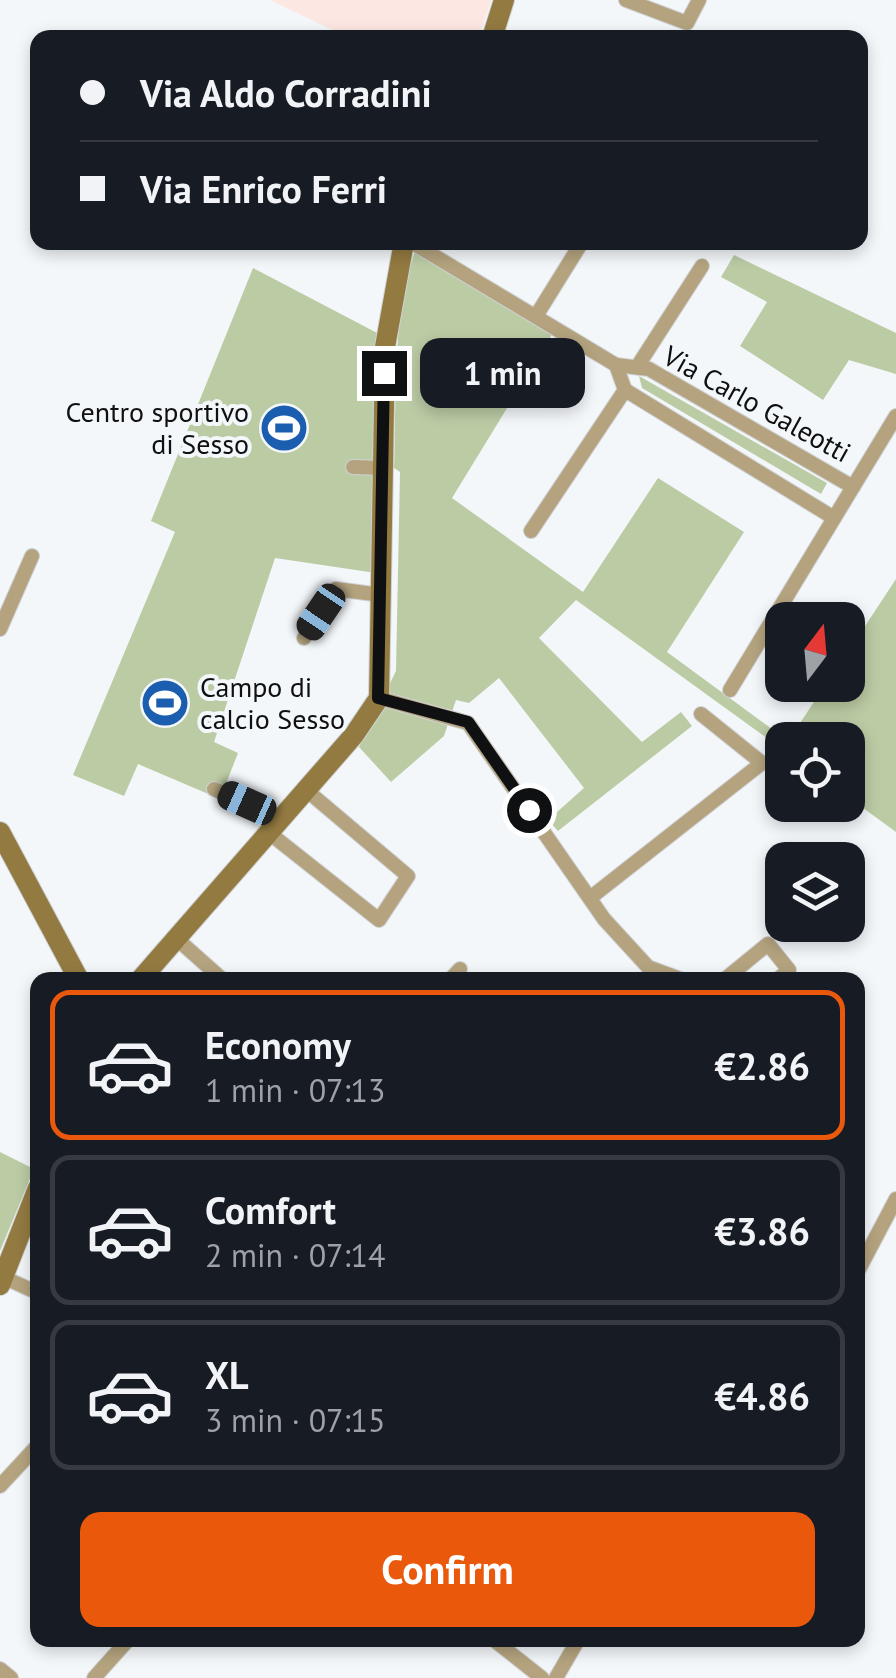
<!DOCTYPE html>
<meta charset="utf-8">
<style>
:root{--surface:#171b24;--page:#20242c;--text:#f1f3f6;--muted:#9ea1a6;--line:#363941;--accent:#ea580c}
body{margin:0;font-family:"PT Sans",sans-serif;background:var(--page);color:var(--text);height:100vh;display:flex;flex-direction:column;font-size:38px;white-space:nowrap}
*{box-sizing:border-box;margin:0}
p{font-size:32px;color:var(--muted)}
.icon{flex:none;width:55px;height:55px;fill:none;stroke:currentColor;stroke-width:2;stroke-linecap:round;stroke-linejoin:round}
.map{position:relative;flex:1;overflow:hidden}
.details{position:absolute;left:30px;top:972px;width:835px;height:675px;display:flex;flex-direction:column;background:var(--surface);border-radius:20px;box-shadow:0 5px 15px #0003}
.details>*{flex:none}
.top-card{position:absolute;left:30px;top:30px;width:838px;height:220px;border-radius:20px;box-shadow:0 5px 15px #0003;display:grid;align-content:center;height:220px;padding:0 50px;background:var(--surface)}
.needle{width:65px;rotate:16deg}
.buttons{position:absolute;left:765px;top:602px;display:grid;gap:20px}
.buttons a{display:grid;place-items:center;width:100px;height:100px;border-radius:20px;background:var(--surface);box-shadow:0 5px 15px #0003;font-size:50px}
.end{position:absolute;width:45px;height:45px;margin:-22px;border:12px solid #0f1011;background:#fff;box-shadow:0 0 0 5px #fff}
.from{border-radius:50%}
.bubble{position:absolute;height:70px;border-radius:20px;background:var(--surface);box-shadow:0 5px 15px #0003;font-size:32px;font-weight:700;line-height:70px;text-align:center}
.car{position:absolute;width:30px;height:60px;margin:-30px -15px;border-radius:12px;box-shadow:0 0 8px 2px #0007;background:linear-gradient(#222 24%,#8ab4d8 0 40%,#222 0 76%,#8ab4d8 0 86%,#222 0)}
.top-card b{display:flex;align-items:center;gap:35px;height:95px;font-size:38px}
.top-card b+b{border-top:2px solid var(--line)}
.top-card i{width:25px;height:25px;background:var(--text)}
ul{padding:18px 0 0;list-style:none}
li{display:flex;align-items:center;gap:30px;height:150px;margin:0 20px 15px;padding:0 30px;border:5px solid var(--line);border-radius:20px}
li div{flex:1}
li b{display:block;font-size:38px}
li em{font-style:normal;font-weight:700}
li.active{border-color:var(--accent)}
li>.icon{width:90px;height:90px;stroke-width:1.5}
.action{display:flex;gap:20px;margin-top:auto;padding:20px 50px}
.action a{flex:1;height:115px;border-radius:20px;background:var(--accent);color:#fff;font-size:40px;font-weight:700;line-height:115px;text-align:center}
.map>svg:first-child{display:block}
.education{fill:#fce7e2}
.green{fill:#bbcba4}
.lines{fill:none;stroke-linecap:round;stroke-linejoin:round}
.street-casing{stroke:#cfd2d5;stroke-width:16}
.secondary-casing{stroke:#cfd2d5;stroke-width:22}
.street{stroke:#b4a37e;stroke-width:14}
.secondary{stroke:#937a41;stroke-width:20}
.route{stroke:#0f1011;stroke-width:12}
.labels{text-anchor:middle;stroke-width:8;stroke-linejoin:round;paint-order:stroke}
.street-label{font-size:28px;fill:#0f1011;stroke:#f4f7fa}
.poi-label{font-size:28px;fill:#0f1011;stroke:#f4f7fa;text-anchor:end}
</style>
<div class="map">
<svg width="896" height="1678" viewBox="0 0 896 1678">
<rect width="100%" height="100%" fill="#f4f7fa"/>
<polygon class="education" points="270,0 491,0 479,37 349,38"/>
<g class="green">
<path d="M417,246L556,328L452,498L583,592L658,478L744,532L667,652L787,740H782V749L576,600L539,638L642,742L681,712L692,726L558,831L548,820L584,788L499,678L469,703L456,700L444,736L391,782L359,747L396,671L400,472L394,468C397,396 391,313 417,246Z"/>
<polygon points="734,255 896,333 896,374 849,360 823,400 740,346 767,302 721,277"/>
<polygon points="253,268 381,335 376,573 275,558 214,742 238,753 220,799 138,764 124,796 73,775 175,532 151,521"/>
<polygon points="639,376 827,483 821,494 642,388"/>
<polygon points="896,579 896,832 848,797 848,740 789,740 825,685 848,685 848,652"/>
<polygon points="0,1152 34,1169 0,1251"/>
</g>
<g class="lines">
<g class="street-casing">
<g id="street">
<polyline points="626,0 687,23 699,0"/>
<polyline points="411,242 616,365 625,390 834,518"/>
<polyline points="536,316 582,242"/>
<polyline points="616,365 649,369 853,487"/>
<polyline points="637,367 702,266"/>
<polyline points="353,467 383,468"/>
<polyline points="531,531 625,390"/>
<polyline points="0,629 32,556"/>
<polyline points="304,638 336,589 381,595"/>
<polyline points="730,690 896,416"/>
<polyline points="379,698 468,723 604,919 648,967 683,980"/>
<polyline points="214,789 280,818"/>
<polyline points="268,832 379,920 408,876 305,789"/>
<polyline points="590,898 762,763 701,714"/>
<polyline points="177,939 223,980"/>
<polyline points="450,980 460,969"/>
<polyline points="724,980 768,944 789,970 777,980"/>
<polyline points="858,1271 896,1199"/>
<polyline points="3,1277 38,1293"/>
<polyline points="0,1486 38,1445"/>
<polyline points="494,1640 542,1678"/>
<polyline points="0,1669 11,1678"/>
<polyline points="94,1678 128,1640"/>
<polyline points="556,1678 578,1640"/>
</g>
</g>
<g class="secondary-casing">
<g id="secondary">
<polyline points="492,38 504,0"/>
<polyline points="0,832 79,980"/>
<polyline points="140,980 354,735 379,698 385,347 404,242"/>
<polyline points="0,1285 38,1188"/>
</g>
</g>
<use href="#street" class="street"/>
<use href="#secondary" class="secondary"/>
</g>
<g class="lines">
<polyline class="route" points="384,373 378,698 468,722 529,810"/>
</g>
<defs>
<g id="stadium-disc" transform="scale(2.5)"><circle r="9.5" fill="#1b5dae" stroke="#f4f7fa"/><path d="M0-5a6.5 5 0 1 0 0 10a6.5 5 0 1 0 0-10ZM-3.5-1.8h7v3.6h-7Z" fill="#fff"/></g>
</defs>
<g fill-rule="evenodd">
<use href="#stadium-disc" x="284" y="428"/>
<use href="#stadium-disc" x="165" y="703"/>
</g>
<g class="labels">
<g class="street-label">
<text transform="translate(757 404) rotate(29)" y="10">Via Carlo Galeotti</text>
</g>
<g class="poi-label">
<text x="249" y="422">Centro sportivo<tspan x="249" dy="32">di Sesso</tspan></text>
<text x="200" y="697" text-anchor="start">Campo di<tspan x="200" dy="32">calcio Sesso</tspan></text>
</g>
</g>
</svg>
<div class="buttons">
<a><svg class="needle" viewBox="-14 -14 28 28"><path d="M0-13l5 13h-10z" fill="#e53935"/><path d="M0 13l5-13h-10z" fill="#9ea1a6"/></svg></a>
<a><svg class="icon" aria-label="locate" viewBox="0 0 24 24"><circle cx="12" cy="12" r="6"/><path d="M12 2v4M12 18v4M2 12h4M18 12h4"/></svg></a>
<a><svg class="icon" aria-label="layers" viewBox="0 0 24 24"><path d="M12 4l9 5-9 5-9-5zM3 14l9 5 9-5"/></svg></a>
</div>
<i class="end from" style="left:529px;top:810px"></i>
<i class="end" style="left:384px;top:373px"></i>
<div class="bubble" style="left:420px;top:338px;width:165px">1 min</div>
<i class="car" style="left:321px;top:612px;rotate:214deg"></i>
<i class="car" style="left:247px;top:803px;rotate:294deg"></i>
<div class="top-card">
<b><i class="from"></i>Via Aldo Corradini</b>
<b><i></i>Via Enrico Ferri</b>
</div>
<section class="details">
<ul>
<li class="active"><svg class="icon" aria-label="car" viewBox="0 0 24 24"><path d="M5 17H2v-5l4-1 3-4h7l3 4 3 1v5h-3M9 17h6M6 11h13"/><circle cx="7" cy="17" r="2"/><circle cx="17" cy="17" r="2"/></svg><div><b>Economy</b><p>1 min · 07:13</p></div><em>€2.86</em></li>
<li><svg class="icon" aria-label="car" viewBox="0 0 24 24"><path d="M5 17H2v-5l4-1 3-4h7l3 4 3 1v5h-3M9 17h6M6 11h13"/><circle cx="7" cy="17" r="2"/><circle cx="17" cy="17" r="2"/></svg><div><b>Comfort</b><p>2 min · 07:14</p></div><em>€3.86</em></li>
<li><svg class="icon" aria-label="car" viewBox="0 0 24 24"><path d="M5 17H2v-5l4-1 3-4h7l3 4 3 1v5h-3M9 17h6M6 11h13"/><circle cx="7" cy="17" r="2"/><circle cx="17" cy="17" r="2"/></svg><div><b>XL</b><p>3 min · 07:15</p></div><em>€4.86</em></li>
</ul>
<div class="action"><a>Confirm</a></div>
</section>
</div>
